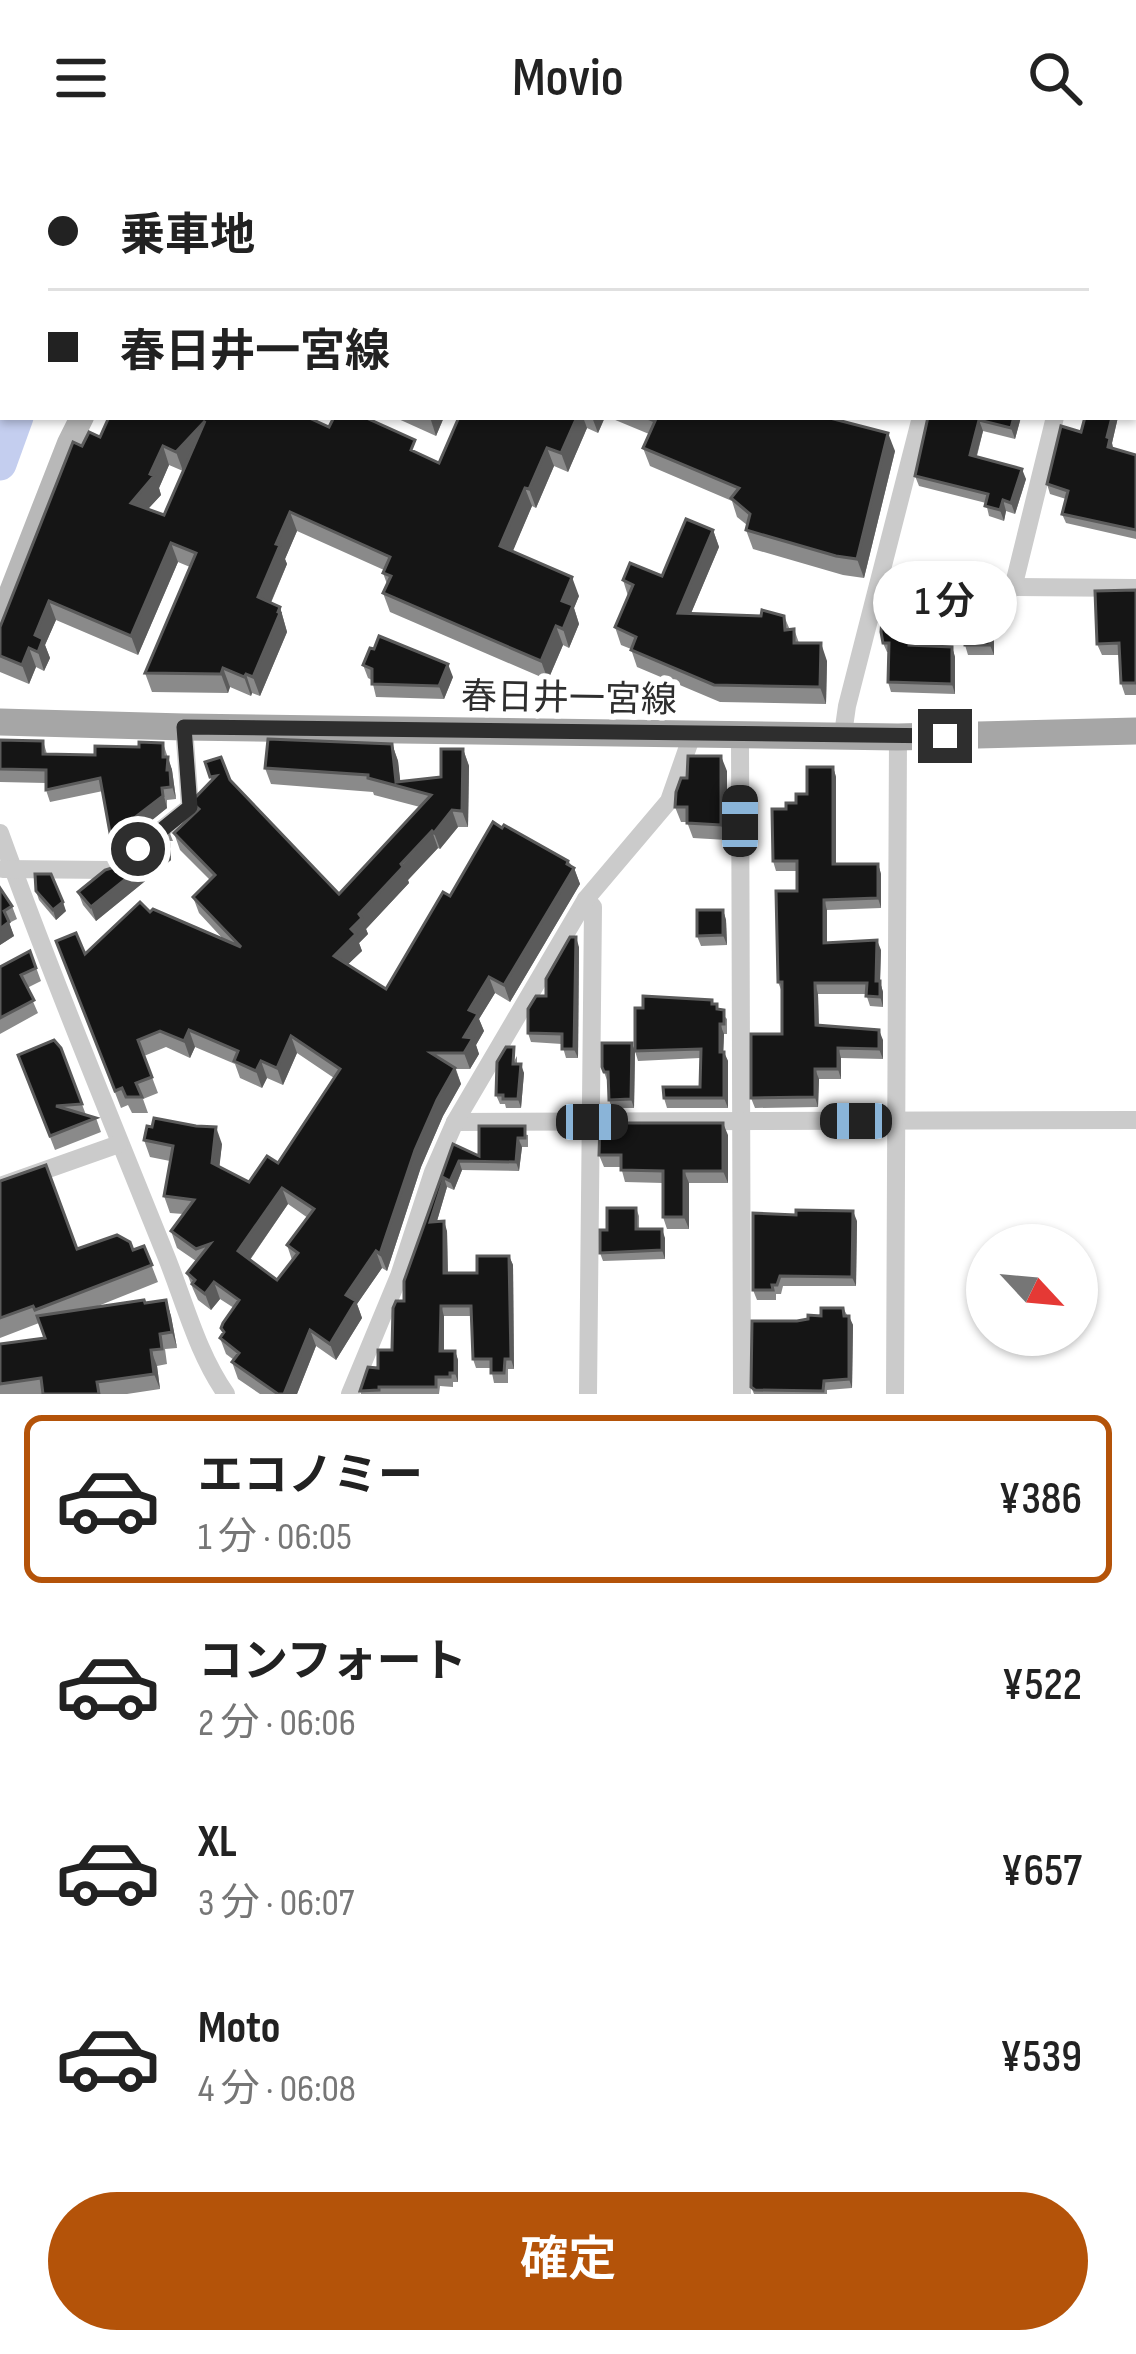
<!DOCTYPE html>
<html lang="ja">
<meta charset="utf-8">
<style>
:root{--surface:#fff;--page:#f6f6f6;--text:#222;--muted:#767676;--line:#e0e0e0;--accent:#b45309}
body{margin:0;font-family:"Sofia Sans Condensed","Noto Sans JP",sans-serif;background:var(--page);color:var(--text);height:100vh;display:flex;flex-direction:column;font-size:45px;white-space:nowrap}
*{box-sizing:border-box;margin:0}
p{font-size:39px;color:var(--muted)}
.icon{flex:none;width:66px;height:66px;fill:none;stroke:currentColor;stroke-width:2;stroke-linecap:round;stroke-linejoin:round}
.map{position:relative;height:1238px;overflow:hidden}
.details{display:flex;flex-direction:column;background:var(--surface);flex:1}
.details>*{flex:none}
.hud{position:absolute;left:0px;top:0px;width:1137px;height:264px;box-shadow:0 3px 9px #0004;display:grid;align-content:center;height:264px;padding:0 48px;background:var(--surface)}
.needle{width:78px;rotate:116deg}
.tools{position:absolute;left:966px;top:1068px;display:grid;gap:24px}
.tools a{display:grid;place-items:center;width:132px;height:132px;border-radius:50%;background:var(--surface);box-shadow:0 3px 9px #0004;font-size:60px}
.end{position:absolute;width:54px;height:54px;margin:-27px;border:15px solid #2e2e2e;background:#fff;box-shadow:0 0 0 6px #fff}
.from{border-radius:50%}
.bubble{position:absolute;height:84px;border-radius:42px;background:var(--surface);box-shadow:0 3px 9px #0004;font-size:39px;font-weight:600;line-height:84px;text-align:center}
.car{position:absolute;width:36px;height:72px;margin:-36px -18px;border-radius:15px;box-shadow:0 0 9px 3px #0007;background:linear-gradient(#222 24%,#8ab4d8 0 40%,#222 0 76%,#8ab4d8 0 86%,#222 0)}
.hud b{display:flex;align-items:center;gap:42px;height:114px;font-size:45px}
.hud b+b{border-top:3px solid var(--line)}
.hud i{width:30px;height:30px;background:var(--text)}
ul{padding:21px 0 0;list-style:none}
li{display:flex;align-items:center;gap:36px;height:168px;margin:0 24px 18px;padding:0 24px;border:6px solid transparent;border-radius:18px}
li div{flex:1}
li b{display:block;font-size:45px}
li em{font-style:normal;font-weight:600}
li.current{border-color:var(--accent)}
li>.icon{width:108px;height:108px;stroke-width:1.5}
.cta{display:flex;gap:24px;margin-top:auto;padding:24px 48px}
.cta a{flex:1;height:138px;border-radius:72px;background:var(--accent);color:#fff;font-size:48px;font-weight:600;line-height:138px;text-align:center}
header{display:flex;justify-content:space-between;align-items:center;height:156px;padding:0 48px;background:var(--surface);font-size:54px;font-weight:600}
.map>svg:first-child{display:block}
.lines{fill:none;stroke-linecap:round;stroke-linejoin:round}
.river{stroke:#c4ceef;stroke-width:33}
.street{stroke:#cbcbcb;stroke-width:18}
.secondary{stroke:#b8b8b8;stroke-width:24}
.primary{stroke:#a6a6a6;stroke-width:27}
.wall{fill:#8a8a8a;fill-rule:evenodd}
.shaded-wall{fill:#5b5b5b}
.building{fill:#151515;stroke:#5b5b5b;stroke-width:3;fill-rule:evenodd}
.route{stroke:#2e2e2e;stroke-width:15}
.labels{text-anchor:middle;stroke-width:12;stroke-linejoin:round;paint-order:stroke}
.street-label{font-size:36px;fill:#2e2e2e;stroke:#fff}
</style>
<header><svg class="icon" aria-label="menu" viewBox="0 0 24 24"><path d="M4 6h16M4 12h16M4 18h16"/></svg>Movio<svg class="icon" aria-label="search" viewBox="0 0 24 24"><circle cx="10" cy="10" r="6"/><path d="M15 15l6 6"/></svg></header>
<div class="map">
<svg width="1136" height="1238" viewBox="0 0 1136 1238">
<rect width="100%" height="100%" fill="#fff"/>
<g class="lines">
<g class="river">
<polyline points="12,0 13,3"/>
<polyline points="0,308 17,261"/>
</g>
<g class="street">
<polyline points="1048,0 1058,3"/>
<polyline points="986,3 987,0"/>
<polyline points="1134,26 1136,27"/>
<polyline points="1134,211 1136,211"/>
<polyline points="878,430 1136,432"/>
<polyline points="1013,432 1055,261"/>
<polyline points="843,578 847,550 921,261"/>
<polyline points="740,579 742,1238"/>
<path d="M0,677C51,818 108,956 164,1095C184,1143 196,1195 226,1238"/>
<polyline points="3,713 111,714 190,651 184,571"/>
<polyline points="586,743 593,751 588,1238"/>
<polyline points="455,966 1136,964"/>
<polyline points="0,1030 119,988"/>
<polyline points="350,1238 399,1120 433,1016 455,966 586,743 669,645 692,579"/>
<polyline points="895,1238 898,581"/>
</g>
<g class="secondary">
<polyline points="323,3 326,0"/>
<polyline points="0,464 69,287 82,261"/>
</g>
<polyline class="primary" points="0,566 184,571 898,581 1136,575"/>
</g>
<g class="wall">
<polygon points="93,0 212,0 206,3 95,3"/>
<polygon points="917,0 967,0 966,3 926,3"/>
<polygon points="394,261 444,261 436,280"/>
<path d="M459,261H605L598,277L587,272L568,316L554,310L536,352L532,350L512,396L579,440L574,452L579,468L569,492L563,489L548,524L390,456L383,437L387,428L383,417L384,414L297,375L285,403L287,408L271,447L280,451L287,476L260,540L252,537L251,540L230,531L228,537L152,536L145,517L190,411L178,406L138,499L56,464L45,489L50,502L44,515L36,511L29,528L0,516V471L82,290L100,281L329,271L420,298L439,307ZM169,309L183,315L164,359L148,353L161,339L159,332Z"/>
<polygon points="608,261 826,261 895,295 864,422 843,419 753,393 746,374 747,369 737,361 732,345 650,310 643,292 649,278"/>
<polygon points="928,261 1021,261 1015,283 983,275 977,300 1026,323 1015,358 1006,355 1004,365 989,360 986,347 919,330 915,320"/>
<polygon points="1085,261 1118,261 1112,287 1113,293 1136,299 1136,383 1066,367 1062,358 1066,343 1050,338 1047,328 1081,276"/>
<polygon points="713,374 719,391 691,457 784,460 790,474 794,473 799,487 827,505 826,548 720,546 637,511 631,493 621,489 615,471 628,440 623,424 662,420"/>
<polygon points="1136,434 1136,539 1125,539 1121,527 1119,499 1102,499 1097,488"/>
<polygon points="994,449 994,499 968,499 965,489"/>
<polygon points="914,450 913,489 952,491 955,501 955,538 891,536 888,526 889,496 887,496 883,487"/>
<polygon points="363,509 453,521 444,543 376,541 372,524 368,522"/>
<polygon points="0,584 43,585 47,598 95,599 163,587 172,614 176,643 167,644 167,652 121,689 115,689 110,677 103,635 50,646 46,634 46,627 0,626"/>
<path d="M392,588L398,605L400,625L441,621L463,593L469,610L468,671H458L440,693L438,692L408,724L409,727L366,773L368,778L359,787L362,795L348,808L386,833L450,740L568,705L574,712L580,728L510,846L495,837L479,863L484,875L476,889L479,898L470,913H456L461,928L443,960L421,1011L387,1115L382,1112L357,1148L362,1162L336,1204L316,1190L297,1238H260L238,1223L232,1206L234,1204L226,1198L220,1182L223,1177L221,1172L234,1152L220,1143L211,1154L198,1144L193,1133L187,1117L196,1105L177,1092L171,1075L183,1058L170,1057L164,1040L170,1005L150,1001L144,984L222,988L219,1011L249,1026L278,1007L334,922L297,897L283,929L267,922L262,932L240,922L235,908L195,891L190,902L166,891L144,900L158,937L143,943L148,957H132L128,949L121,952L56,785L85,798L150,756L224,784L199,757L193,741L210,724L180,694L174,677L195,657L191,646L212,624L205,606L230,624L339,738L420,651L374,639L373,636L271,628L265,612ZM288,1048L308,1062L287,1089L292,1104L277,1124L250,1104Z"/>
<polygon points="833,611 836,621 836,708 878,708 881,718 881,752 827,754 827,787 881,794 880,826 883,836 883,851 870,850 866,838 818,838 819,869 883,884 883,903 841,902 841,923 819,923 818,951 755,952 751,942 782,878 782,836 778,826 797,735 797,715 776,715 773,705 786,653 807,638"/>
<polygon points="727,615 727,684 693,682 687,666 681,666 675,651 687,622"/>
<polygon points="167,670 173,685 170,685 171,704 96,765 83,749 78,736 115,711"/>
<polygon points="0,732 12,750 17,763 9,767 14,780 0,789"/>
<polygon points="36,735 66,755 56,764 39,744"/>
<polygon points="723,754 726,764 727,789 701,790 697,780"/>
<polygon points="579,791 578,902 566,902 562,888 531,886 528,877"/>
<polygon points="30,795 41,825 27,832 38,857 0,878 0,811"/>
<polygon points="713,848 727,863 727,878 724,878 723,896 728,905 728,952 667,952 664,942 700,931 700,902 638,905 635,895"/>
<polygon points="632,887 635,896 634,952 612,952 609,944 608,924 607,924 602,911"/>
<polygon points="61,892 86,959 96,962 101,976 55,994 18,899"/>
<polygon points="517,900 517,908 524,917 521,952 506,952 505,948 500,948 496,939"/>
<polygon points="479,970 528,979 528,991 522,991 519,1015 462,1014 454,1034 447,1031 437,1065 447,1075 448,1117 477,1117 509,1100 513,1109 514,1213 508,1213 508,1227 494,1227 491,1212 476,1212 473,1203 471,1160 444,1160 444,1195 455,1195 458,1204 458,1226 453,1226 453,1231 440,1230 439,1238 361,1238 360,1235 392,1194 404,1145 453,988 479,1000"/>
<polygon points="728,979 728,1027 689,1027 689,1073 667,1073 663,1061 663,1027 625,1026 621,1011 604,1011 599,999"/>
<polygon points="0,1025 77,1093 133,1094 144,1090 158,1126 93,1152 166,1144 171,1160 177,1192 165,1193 167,1208 157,1210 160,1233 127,1238 0,1238 0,1188 45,1182 39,1167 0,1182"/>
<polygon points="636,1052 639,1060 639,1073 665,1082 665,1103 603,1105 600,1097 607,1074"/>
<polygon points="857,1065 856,1130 783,1130 781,1138 776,1138 776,1144 757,1144 753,1134"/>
<polygon points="843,1152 853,1169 852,1232 827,1234 827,1238 754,1238 751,1231 797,1165"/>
</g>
<g class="shaded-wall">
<polygon points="436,0 459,0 457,3 433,3"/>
<polygon points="430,261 444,261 436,280"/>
<polygon points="577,261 583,261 587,272 568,316 561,297"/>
<polygon points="592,261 605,261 598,277"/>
<polygon points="1014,261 1021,261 1015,283 1011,272"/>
<polygon points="1112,261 1118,261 1112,287 1113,292 1108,291 1107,281"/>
<polygon points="979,264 983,275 974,309 970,299"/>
<polygon points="205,265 183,315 176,296"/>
<polygon points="888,277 895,295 864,422 857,403"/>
<polygon points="163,290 169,309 159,332 161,339 137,365 131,347 150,318"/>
<polygon points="547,292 554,310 536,352 529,333"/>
<polygon points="1022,313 1026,323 1015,358 1011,347"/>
<polygon points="525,332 532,350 507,409 500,390"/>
<polygon points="1003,344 1006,355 1004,365 1000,354"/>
<polygon points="290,356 297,375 285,403 287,408 265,460 258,441 276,388"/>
<polygon points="713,374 719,391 684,474 678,457"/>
<polygon points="171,387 178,406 138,499 131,480"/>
<polygon points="572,421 579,440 574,452 579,468 569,492 563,473 562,445"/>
<polygon points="990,439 994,449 994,499 990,489"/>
<polygon points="910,440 914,450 913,499 909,489"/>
<polygon points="49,445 56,464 45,489 50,502 44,515 38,496 35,479"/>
<polygon points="280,451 287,476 260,540 253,521"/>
<polygon points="556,470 563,489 548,524 541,505"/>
<polygon points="821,487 827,505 826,548 820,531"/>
<polygon points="952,491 955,501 955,538 952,528"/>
<polygon points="29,492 36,511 29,528 22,509"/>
<polygon points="448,508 453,521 444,543 439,530"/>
<polygon points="223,512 230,531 228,537 221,518"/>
<polygon points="246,518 252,537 251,540 244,521"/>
<polygon points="392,588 398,605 401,631 396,626"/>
<polygon points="463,593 469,610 468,671 462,655"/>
<polygon points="721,600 727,615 727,684 721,669"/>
<polygon points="168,601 172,614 176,643 167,614"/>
<polygon points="833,611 836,621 836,718 833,708"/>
<polygon points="162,632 167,652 121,689 116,676"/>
<polygon points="452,654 458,671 440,693 434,677"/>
<polygon points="165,672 170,685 171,704 96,765 91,751"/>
<polygon points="432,675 438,692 408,724 409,727 366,773 368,778 359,787 362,795 340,816 334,800 359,758"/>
<polygon points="568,705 572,715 574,712 580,728 510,846 504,829"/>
<polygon points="878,708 881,718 881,752 878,742"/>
<polygon points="824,744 827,754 827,797 824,787"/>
<polygon points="63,746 66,755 56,764 53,754"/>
<polygon points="723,754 726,764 727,789 723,779"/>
<polygon points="9,766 14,780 0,789 0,773"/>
<polygon points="576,781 579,791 578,902 574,893"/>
<polygon points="877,784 881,794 880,826 883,836 883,851 876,825"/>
<polygon points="489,821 495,837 479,863 484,875 476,889 479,898 470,913 464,897 464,881 469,854"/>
<polygon points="815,827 818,838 819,879 816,869"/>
<polygon points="720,868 724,878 723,905 720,896"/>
<polygon points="189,874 195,891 190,902 184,885"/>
<polygon points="879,874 883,884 883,903 879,893"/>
<polygon points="291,880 297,897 283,929 277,912"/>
<polygon points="632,887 635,896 634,952 631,943"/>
<polygon points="838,892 841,902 841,923 838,913"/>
<polygon points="724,896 728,905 728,952 724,942"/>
<polygon points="261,905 267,922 262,932 256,915"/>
<polygon points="521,908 524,917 521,952 518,943"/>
<polygon points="455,912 461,928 443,960 421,1011 387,1115 380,1098 415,994 437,944"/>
<polygon points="815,913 819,923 818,951 815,941"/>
<polygon points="723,967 728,979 728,1027 723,1015"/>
<polygon points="216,971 222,988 218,1023 212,1007"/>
<polygon points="518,982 522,991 519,1015 516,1006"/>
<polygon points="459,1005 462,1014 454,1034 450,1025"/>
<polygon points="684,1015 689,1027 689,1073 684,1061"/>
<polygon points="444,1022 447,1031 434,1075 430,1066"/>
<polygon points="282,1032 288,1048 244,1112 238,1095"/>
<polygon points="853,1055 857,1065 856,1130 852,1121"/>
<polygon points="444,1065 447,1075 448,1126 444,1117"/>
<polygon points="662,1073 665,1082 665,1103 662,1094"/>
<polygon points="376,1095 382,1112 357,1148 362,1162 336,1204 330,1188 346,1139"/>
<polygon points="509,1100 513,1109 514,1213 511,1203"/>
<polygon points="214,1126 220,1143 211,1154 205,1138"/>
<polygon points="166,1144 171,1160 177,1192 172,1176"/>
<polygon points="441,1150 444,1160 444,1204 440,1195"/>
<polygon points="849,1160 853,1169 852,1232 849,1223"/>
<polygon points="310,1174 316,1190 297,1238 284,1238"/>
<polygon points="151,1194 157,1210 160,1233 154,1218"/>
<polygon points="455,1195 458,1204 458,1226 455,1217"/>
</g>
<g class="building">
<polygon points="96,0 165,0 159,3 97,3"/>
<polygon points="339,0 436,0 433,3 342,3"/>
<polygon points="1108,0 1136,0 1136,5 1134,5 1134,3 1118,3"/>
<polygon points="1134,215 1136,215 1136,242 1134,241"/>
<path d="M109,261H307L329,271L334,261H364L415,284L411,294L439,307L459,261H577L561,297L547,292L529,333L525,332L500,390L572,421L562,445L573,449L563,473L556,470L541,505L383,437L391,420L383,417L390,401L290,356L276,388L280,389L258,441L280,451L278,456L280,457L253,521L246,518L244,521L223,512L221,518L145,517L196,397L171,387L131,480L49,445L35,479L43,483L38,496L29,492L22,509L0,500V471L73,286L82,290L89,276L100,281ZM205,265L164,359L131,347L154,320L150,318L163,290L176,296Z"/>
<polygon points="645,261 826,261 888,277 857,403 836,400 746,374 750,358 731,342 739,332 643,292 655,265"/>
<polygon points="928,261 1014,261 1011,272 979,264 970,299 1022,313 1011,347 1003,344 1000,354 985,350 988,338 915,320"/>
<polygon points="1085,261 1112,261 1107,281 1110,282 1108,291 1136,299 1136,374 1062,358 1068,335 1047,328 1061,270 1081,276"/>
<polygon points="686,363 713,374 678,457 761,460 762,454 784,460 785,474 794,473 794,487 821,487 820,531 714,529 631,494 636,481 615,471 633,429 623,424 630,407 662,420"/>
<polygon points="1136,434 1136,527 1121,527 1119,487 1097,488 1095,435"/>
<polygon points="970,439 990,439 990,489 965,489 965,468 968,468"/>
<polygon points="884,440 910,440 909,489 952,491 952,528 888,526 889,487 883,487 881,476"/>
<polygon points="379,480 448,508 439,530 372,528 372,513 363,509 370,492 374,493"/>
<path d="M268,583L392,588L396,626L441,621V593H463L462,655L452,654L434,677L432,675L401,708L403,711L359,758L362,762L351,773L356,778L334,800L386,833L443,736L450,740L493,666L502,672L504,669L568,705L567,708L574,712L504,829L489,821L469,854L478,858L464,881L473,882L464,897H431L455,912L437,944L415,994L380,1098L376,1095L346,1139L356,1145L330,1188L310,1174L284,1238H278L232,1206L239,1197L220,1182L224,1176L221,1172L223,1167L239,1144L214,1126L205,1138L192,1128L195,1124L187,1117L210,1088L196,1093L171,1075L194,1044L164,1040L173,990L144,984L147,970L152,971L154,962L196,970L216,971L212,1007L249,1026L267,1000L278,1007L340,913L291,880L277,912L261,905L256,915L234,905L238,895L189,874L184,885L160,875L138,884L152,921L136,927L142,941H126L122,932L115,935L56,785L76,777L85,798L140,746L150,756L153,753L241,791L193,741L215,719L174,677L199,653L191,646L216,620L210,621L205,606L221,601L230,624L339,738L431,639L368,622V619L265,612ZM282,1032L314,1053L287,1089L298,1097L277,1124L238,1095Z"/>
<polygon points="0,584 43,585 43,598 95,599 95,590 139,591 139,586 163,587 163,601 168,601 167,614 170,614 171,631 162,632 163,640 116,676 110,677 100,622 46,634 46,614 0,613"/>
<polygon points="688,600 721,600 721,669 687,667 687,651 675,651 676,636 681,622 687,622"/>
<polygon points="807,611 833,611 833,708 878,708 878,742 824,744 824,787 877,784 876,825 880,825 880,841 866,840 867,827 815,827 816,869 879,874 879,893 838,892 838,913 815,913 815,941 751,942 751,878 782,878 782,826 778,826 776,735 797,735 797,705 773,705 772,653 786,653 786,647 796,647 796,638 807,638"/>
<polygon points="167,670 168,672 165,672 167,690 91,751 78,736 105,714 115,711"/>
<polygon points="35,718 51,718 63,746 53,754 36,735"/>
<polygon points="0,732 12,750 4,755 9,766 0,773"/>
<polygon points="697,754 723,754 723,779 697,780"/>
<polygon points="570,781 576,781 574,893 562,893 562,878 528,877 528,853 536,840 546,840 546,823"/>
<polygon points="30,795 36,812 21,819 34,844 0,862 0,811"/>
<polygon points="643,840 712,844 712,848 717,848 717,853 724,854 724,868 720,868 720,896 724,896 724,942 664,942 663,931 700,931 701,893 635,895 635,852 643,852"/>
<polygon points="54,884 61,892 82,948 56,950 96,962 50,980 18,899"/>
<polygon points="602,887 632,887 631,943 609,944 608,916 604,916 602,911"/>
<polygon points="506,891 514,891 513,908 521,908 518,943 503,943 503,939 496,939 497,906"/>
<polygon points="600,967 723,967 723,1015 684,1015 684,1061 663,1061 663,1015 621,1014 621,999 599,999"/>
<polygon points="479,970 525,970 525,982 518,982 516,1006 459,1005 450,1025 444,1022 430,1066 444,1065 444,1117 477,1117 477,1100 509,1100 511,1203 505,1203 504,1217 491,1217 491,1203 473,1203 471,1150 441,1150 440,1195 455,1195 455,1217 450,1217 450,1221 436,1221 436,1231 379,1231 379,1234 360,1235 368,1211 378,1212 378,1194 392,1194 393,1152 396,1145 404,1145 404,1125 453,988 479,1000"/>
<polygon points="46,1009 77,1093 117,1079 130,1086 133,1094 144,1090 152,1109 35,1154 33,1150 0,1162 0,1025"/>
<polygon points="607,1052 636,1052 636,1073 662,1073 662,1094 600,1097 600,1074 607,1074"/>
<polygon points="796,1054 853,1055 852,1121 780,1120 777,1129 772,1129 773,1134 753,1134 753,1057 796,1059"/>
<polygon points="144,1144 145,1147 166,1144 172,1176 160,1178 162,1193 151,1194 154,1218 97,1226 99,1238 43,1238 41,1222 0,1228 0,1188 45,1182 37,1160"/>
<polygon points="821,1152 843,1152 844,1160 849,1160 849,1223 824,1225 823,1235 755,1234 751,1231 752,1165 797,1165 808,1163 808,1159 821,1160"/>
</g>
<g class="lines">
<polyline class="route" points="138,693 190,651 184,571 945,580"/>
</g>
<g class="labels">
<g class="street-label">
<text transform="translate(569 541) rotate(1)" y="13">春日井一宮線</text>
</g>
</g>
</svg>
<div class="tools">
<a><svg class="needle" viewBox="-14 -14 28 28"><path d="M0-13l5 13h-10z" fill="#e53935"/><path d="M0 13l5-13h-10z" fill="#767676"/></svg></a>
</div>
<i class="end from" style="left:138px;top:693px"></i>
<i class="end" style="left:945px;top:580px"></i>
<div class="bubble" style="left:873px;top:405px;width:144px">1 分</div>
<i class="car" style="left:740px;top:665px;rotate:0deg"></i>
<i class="car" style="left:856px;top:965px;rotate:270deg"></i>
<i class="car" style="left:592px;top:966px;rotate:90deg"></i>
<div class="hud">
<b><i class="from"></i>乗車地</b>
<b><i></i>春日井一宮線</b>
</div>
</div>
<section class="details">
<ul>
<li class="current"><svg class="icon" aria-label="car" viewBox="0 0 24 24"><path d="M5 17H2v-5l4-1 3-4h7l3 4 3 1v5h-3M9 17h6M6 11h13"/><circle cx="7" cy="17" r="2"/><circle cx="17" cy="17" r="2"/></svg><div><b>エコノミー</b><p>1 分 · 06:05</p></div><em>¥386</em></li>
<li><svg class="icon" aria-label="car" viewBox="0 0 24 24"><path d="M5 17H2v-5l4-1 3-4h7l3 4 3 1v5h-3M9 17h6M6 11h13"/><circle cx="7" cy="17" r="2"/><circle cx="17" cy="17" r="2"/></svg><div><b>コンフォート</b><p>2 分 · 06:06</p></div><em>¥522</em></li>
<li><svg class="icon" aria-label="car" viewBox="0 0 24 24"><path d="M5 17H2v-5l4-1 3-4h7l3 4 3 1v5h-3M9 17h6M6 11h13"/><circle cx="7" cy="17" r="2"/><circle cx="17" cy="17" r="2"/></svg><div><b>XL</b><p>3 分 · 06:07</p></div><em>¥657</em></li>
<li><svg class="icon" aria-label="car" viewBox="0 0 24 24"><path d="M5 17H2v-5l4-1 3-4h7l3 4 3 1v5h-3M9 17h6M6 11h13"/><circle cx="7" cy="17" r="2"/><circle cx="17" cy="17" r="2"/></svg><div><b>Moto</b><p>4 分 · 06:08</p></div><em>¥539</em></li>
</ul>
<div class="cta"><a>確定</a></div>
</section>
